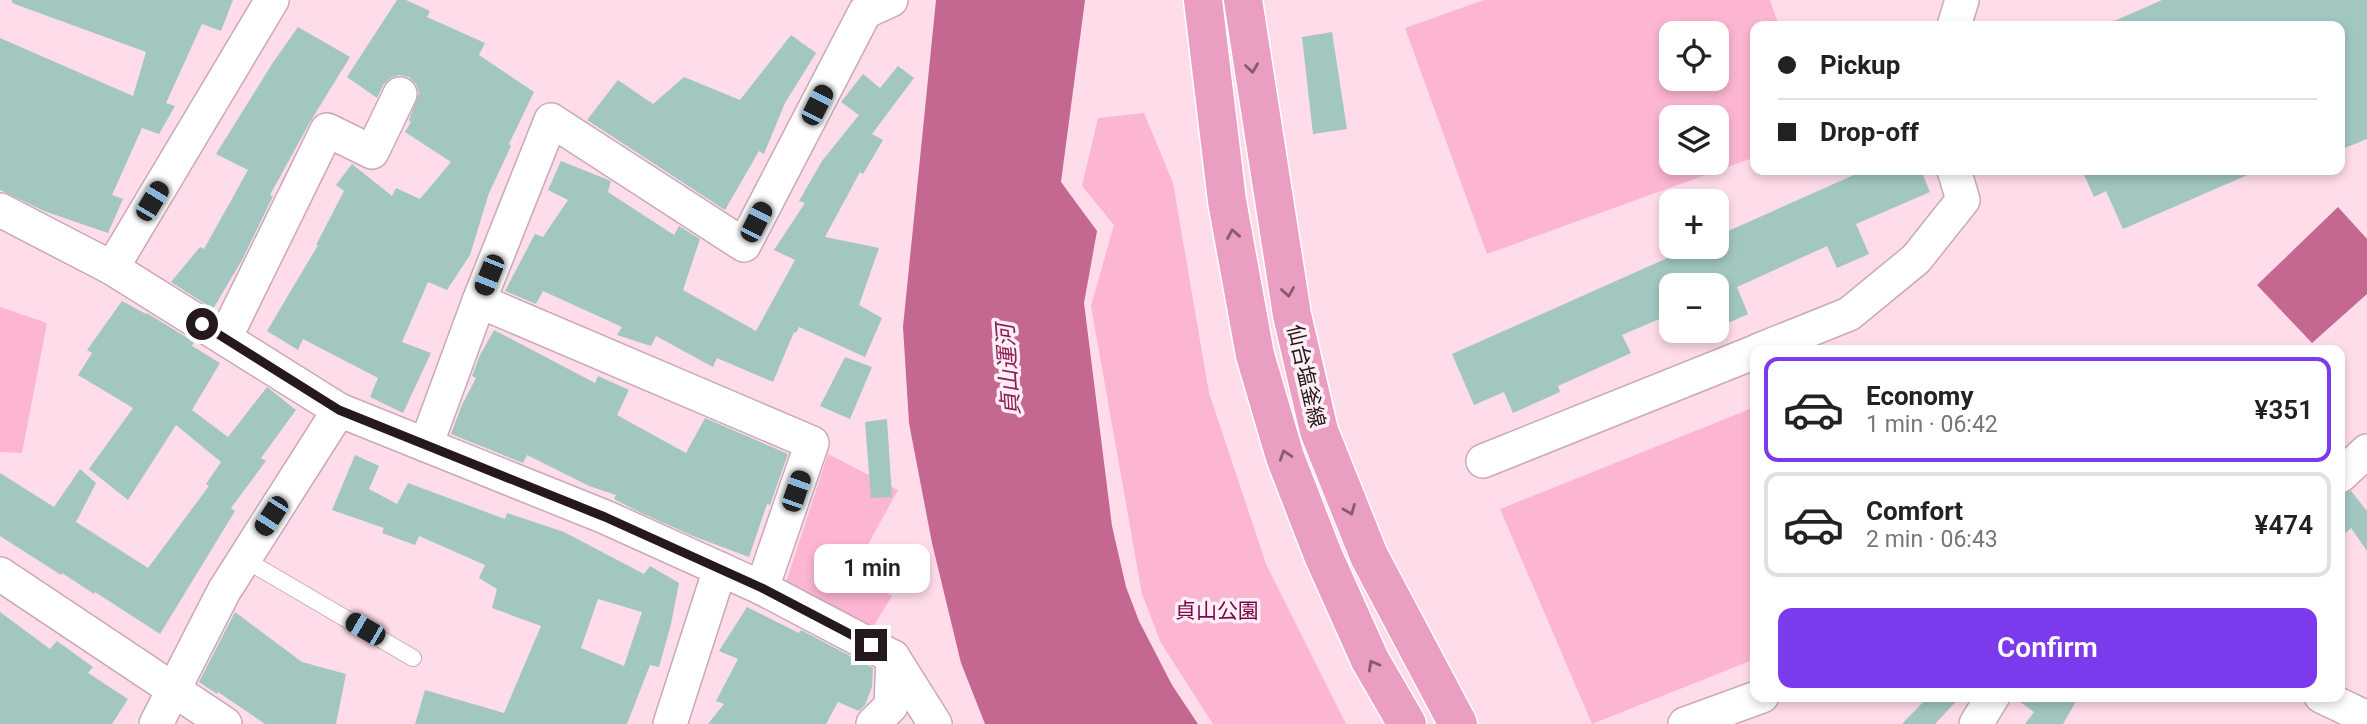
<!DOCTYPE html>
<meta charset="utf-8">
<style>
:root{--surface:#fff;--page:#f2f2f2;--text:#222;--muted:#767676;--line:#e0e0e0;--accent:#7c3aed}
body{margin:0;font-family:Roboto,"Noto Sans JP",sans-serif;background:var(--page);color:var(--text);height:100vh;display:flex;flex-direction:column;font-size:26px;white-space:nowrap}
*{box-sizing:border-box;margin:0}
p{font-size:23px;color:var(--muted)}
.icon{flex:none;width:38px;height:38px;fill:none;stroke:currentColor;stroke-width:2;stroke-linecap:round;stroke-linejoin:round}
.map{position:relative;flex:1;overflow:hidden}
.drawer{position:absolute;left:1750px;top:345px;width:595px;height:357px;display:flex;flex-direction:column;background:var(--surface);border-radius:14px;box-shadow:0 4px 10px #0003}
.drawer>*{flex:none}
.hud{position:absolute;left:1750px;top:21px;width:595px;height:154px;border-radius:14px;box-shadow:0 4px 10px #0003;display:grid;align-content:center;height:154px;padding:0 28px;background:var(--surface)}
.controls{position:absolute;left:1659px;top:21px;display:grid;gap:14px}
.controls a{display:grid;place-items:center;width:70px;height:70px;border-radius:14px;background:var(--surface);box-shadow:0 4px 10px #0003;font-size:35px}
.end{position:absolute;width:32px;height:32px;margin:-16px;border:9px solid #25191e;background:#fff;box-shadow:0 0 0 4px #fff}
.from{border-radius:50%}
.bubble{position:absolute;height:49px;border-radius:14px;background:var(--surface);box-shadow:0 4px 10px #0003;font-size:23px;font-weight:600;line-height:49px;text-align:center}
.car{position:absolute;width:21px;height:42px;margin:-21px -10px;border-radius:9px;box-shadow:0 0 5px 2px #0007;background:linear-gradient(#222 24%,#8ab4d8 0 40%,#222 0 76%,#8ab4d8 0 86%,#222 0)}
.hud b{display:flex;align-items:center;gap:24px;height:66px;font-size:26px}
.hud b+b{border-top:2px solid var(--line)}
.hud i{width:18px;height:18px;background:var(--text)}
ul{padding:12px 0 0;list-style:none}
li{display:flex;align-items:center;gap:21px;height:105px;margin:0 14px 10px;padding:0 14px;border:4px solid var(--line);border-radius:14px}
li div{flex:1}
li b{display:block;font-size:26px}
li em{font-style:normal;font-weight:600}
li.on{border-color:var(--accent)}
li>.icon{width:63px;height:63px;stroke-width:1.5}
.action{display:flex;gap:14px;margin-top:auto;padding:14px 28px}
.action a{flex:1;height:80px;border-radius:14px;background:var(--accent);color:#fff;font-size:28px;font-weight:600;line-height:80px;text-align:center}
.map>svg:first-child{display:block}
.green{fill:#fcb5d2;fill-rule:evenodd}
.water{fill:#c46791}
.building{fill:#a1c7c0;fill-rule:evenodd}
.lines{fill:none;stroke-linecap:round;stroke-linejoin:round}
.lane-casing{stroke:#caa9b6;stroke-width:18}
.street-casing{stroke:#caa9b6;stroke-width:36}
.primary-casing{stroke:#fff;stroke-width:41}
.lane{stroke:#fff;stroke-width:16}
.street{stroke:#fff;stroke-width:33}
.primary{stroke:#ea9ec2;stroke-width:38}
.oneway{stroke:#885c70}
.route{stroke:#25191e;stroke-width:9}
.labels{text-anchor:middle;stroke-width:7;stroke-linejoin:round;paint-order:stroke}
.street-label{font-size:21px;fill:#25191e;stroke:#feeff5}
.park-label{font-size:21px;fill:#7b024b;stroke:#feeff5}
.water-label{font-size:23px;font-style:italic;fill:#8d1d5a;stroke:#feeff5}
</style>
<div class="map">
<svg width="2367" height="724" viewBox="0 0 2367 724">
<rect width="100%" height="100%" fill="#ffdce9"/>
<g class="green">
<path d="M1484,0H1770L1779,26H1755V157L1487,254L1405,28ZM1671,33H1717V79H1671ZM1671,117H1717V163H1671Z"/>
<polygon points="1144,113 1173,183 1209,393 1266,564 1346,724 1213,724 1161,643 1142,594 1091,306 1114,225 1082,186 1098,118"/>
<polygon points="0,307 47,323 22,453 0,452"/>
<polygon points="1755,407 1755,659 1592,724 1500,509"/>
<polygon points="828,454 898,490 855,568 892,596 871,630 786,582"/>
</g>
<g class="water">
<polygon points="936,0 1085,0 1061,182 1097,231 1084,303 1112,526 1126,587 1139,621 1172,685 1198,724 985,724 961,663 932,543 909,423 903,327"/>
<polygon points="2338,207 2367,239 2367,294 2312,343 2257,285"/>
</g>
<g class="building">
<polygon points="12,0 233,0 221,31 202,24 166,103 175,106 159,134 142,128 112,195 123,199 108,233 44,211 0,190 0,38 133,96 146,52 12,3"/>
<polygon points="397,0 406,0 430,11 427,17 485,43 479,55 534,92 509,144 511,146 489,193 470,255 447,290 428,282 402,342 431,353 403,413 370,397 378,378 303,339 298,350 267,331 318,245 316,245 344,191 336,185 352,164 392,196 396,188 420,199 451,162 405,132 411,122 409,120 419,93 416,84 409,77 399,75 390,78 383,85 377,98 347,77"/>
<polygon points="2162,0 2367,0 2367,139 2340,150 2340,26 2103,26"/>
<polygon points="298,27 350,57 310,122 270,195 273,196 242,260 213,309 171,282 200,247 204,249 248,170 216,154 272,64"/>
<polygon points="1332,32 1347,129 1313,134 1302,37"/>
<polygon points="791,35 816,53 785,103 764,154 759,151 725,210 587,120 618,80 653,104 684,77 740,100"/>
<polygon points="898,66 914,78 872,134 883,140 863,174 860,172 825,237 879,248 859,305 882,318 865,357 799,327 796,333 794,332 773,382 717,358 713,367 656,336 651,346 617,335 622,327 543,291 536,304 505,291 535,234 543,237 568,200 548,190 561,161 611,181 608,192 674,235 679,226 700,239 683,290 756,331 795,260 774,250 805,203 799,201 822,161 859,115 841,102 863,74 880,88"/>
<polygon points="1865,170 1921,170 1930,192 1856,224 1869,254 1837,268 1827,246 1737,287 1748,314 1717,328 1717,285 1671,285 1671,314 1622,335 1631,353 1558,386 1560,392 1513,413 1504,392 1474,405 1452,354 1692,247 1717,247 1717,236"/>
<polygon points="2082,170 2259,170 2123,229 2106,191 2094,197"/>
<polygon points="122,301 146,314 147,313 194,342 192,346 220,363 192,410 228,437 267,387 296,410 261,458 266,461 231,508 235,511 160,634 95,592 94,594 62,573 61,575 0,536 0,473 54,507 80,469 96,483 76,522 148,568 209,486 206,484 221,462 176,425 128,500 89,469 133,408 78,375 92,353 87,350"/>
<polygon points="494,330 595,383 598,376 629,390 617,415 686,453 705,418 788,454 770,505 767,504 749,557 693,536 637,511 614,499 616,495 589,486 527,455 523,463 451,434 461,407 476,378 472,376 480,355"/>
<polygon points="845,357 872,367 850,419 820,406"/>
<polygon points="887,419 892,497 871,498 865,422"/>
<path d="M355,455L379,466L369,489L397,504L408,483L505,519L507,513L564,532L644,574L650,566L679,583L671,624L659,667L650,665L627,724H415L425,690L504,713L541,626L492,608L497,589L479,578L485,565L419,536L415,545L382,533L384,528L332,510ZM598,599L642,612L624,666L581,648Z"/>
<polygon points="2351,491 2367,511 2367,551 2351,528 2340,538 2340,495"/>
<polygon points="747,607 799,633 801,630 873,668 872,687 865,705 859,711 838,702 826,724 708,724 724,704 716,701 738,659 719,651"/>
<polygon points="0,612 50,649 57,641 93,667 88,673 128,699 112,724 0,724"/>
<polygon points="235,612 302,662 346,674 336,724 265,724 218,692 217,694 199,682"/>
<polygon points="1929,696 1961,696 1935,724 1902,724"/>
<polygon points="2012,696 2079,696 2063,724 2025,724 2034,712"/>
</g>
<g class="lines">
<g class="lane-casing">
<polyline id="lane" points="244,559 413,658"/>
</g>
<g class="street-casing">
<g id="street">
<polyline points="1954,26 1962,0"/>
<polyline points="0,210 112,268 339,410 224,591 156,724"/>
<polyline points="112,268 272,0"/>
<polyline points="479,301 812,443 762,588"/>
<polyline points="225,338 327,130 372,152 400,94"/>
<polyline points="1759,350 1849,314 1916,259 1963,200 1954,170"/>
<polyline points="339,410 605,517 762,588 893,657"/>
<polyline points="426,445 479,301 551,120 744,245 865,12 891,0"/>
<polyline points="1483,461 1755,352"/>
<polyline points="2340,476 2367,451"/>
<polyline points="0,574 225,724"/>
<polyline points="2321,696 2367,718"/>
<polyline points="670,724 720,569"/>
<polyline points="873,724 891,706 893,657 935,724"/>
<polyline points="1685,724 1762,696"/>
<polyline points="1976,724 1993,696"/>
</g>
</g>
<g class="primary-casing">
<g id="primary">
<polyline points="1203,0 1227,201 1255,355 1285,457 1323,555 1370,660 1407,724"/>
<polyline points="1243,0 1292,315 1319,431 1369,556 1458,724"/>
</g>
</g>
<use href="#lane" class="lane"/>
<use href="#street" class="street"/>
<use href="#primary" class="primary"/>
</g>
<defs><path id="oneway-chevron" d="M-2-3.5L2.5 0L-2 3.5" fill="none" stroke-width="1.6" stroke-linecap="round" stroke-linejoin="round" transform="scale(1.75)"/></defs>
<g class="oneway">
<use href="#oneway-chevron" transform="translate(1252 68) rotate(82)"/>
<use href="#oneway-chevron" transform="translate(1233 234) rotate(-100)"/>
<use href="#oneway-chevron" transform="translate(1288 292) rotate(81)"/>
<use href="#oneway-chevron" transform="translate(1285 455) rotate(-108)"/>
<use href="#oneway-chevron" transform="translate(1350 510) rotate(68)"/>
<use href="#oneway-chevron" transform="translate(1373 665) rotate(-119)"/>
</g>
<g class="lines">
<polyline class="route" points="202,324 339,410 605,517 762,588 871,645"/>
</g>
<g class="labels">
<g class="street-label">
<text transform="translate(1306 376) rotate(77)" y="7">仙台塩釜線</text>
</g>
<g class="park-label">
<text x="1217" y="618">貞山公園</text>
</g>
<g class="water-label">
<text transform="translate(1008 370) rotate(-94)" y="8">貞山運河</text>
</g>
</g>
</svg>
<div class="controls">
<a><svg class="icon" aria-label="locate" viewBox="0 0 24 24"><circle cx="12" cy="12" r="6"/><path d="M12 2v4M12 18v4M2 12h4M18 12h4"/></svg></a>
<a><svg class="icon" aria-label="layers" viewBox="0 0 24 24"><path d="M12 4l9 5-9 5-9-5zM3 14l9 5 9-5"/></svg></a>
<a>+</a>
<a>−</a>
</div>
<i class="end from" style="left:202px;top:324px"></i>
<i class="end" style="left:871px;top:645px"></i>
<div class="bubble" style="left:814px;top:544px;width:116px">1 min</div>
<i class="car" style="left:817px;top:105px;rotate:27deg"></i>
<i class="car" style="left:152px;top:201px;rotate:31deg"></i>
<i class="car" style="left:756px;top:222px;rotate:27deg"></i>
<i class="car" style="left:489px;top:275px;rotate:202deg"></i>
<i class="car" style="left:796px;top:491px;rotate:19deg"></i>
<i class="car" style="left:271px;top:516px;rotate:213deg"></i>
<i class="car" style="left:365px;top:629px;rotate:300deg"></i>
<div class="hud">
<b><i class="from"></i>Pickup</b>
<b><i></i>Drop-off</b>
</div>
<section class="drawer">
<ul>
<li class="on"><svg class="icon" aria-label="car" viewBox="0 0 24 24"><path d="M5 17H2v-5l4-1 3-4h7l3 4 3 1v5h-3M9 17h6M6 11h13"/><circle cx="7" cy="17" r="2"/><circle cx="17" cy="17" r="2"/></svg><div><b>Economy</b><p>1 min · 06:42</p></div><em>¥351</em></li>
<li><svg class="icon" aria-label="car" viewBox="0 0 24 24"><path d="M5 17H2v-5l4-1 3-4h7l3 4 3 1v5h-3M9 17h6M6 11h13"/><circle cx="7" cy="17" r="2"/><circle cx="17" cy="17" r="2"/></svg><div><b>Comfort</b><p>2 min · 06:43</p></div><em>¥474</em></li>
</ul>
<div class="action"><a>Confirm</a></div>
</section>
</div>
